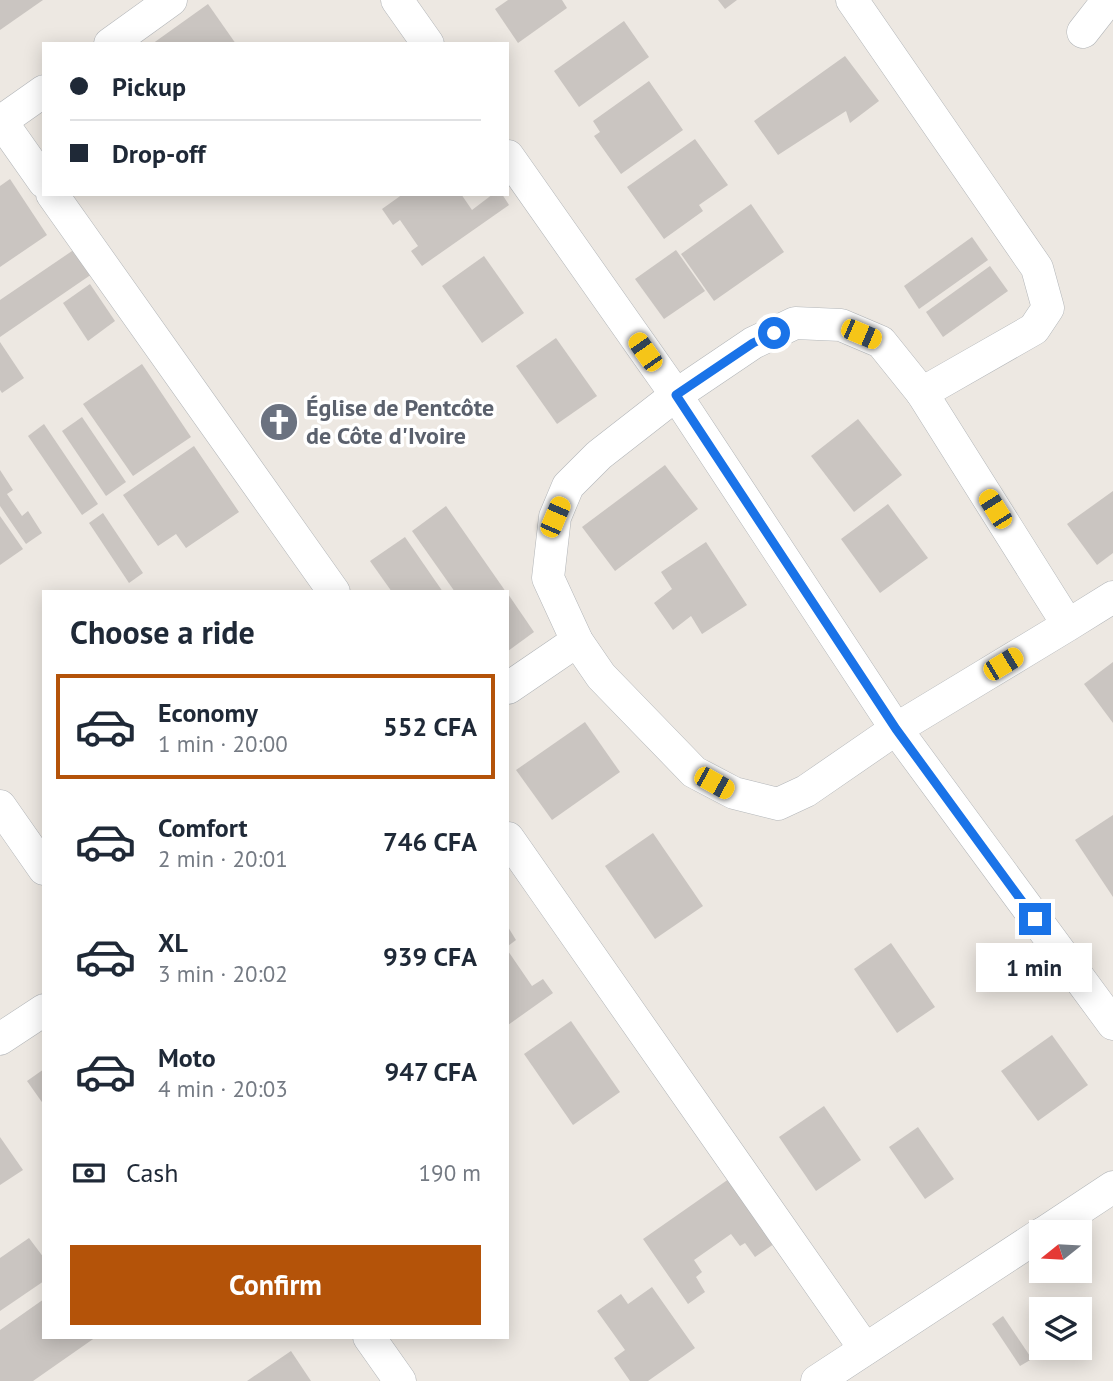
<!DOCTYPE html>
<meta charset="utf-8">
<style>
:root{--surface:#fff;--page:#f6f6f7;--text:#1f2937;--muted:#747a83;--line:#e0e1e3;--accent:#b45309}
body{margin:0;font-family:"PT Sans",sans-serif;background:var(--page);color:var(--text);height:100vh;display:flex;flex-direction:column;font-size:26px;white-space:nowrap}
*{box-sizing:border-box;margin:0}
p{font-size:23px;color:var(--muted)}
.icon{flex:none;width:38px;height:38px;fill:none;stroke:currentColor;stroke-width:2;stroke-linecap:round;stroke-linejoin:round}
.map{position:relative;flex:1;overflow:hidden}
.panel{position:absolute;left:42px;top:590px;width:467px;height:749px;display:flex;flex-direction:column;background:var(--surface);border-radius:0px;box-shadow:0 4px 18px #0003}
.panel>*{flex:none}
.banner{position:absolute;left:42px;top:42px;width:467px;height:154px;border-radius:0px;box-shadow:0 4px 18px #0003;display:grid;align-content:center;height:154px;padding:0 28px;background:var(--surface)}
.needle{width:46px;rotate:252deg}
.controls{position:absolute;left:1029px;top:1220px;display:grid;gap:14px}
.controls a{display:grid;place-items:center;width:63px;height:63px;border-radius:0px;background:var(--surface);box-shadow:0 4px 18px #0003;font-size:35px}
.end{position:absolute;width:32px;height:32px;margin:-16px;border:9px solid #1a73e8;background:#fff;box-shadow:0 0 0 4px #fff}
.from{border-radius:50%}
.bubble{position:absolute;height:49px;border-radius:0px;background:var(--surface);box-shadow:0 4px 18px #0003;font-size:23px;font-weight:700;line-height:49px;text-align:center}
.car{position:absolute;width:21px;height:42px;margin:-21px -10px;border-radius:9px;box-shadow:0 0 5px 2px #0007;background:linear-gradient(#f5c518 24%,#345 0 40%,#f5c518 0 76%,#345 0 86%,#f5c518 0)}
.banner b{display:flex;align-items:center;gap:24px;height:66px;font-size:26px}
.banner b+b{border-top:2px solid var(--line)}
.banner i{width:18px;height:18px;background:var(--text)}
ul{padding:0;list-style:none}
li{display:flex;align-items:center;gap:21px;height:105px;margin:0 14px 10px;padding:0 14px;border:4px solid transparent;border-radius:0px}
li div{flex:1}
li b{display:block;font-size:26px}
li em{font-style:normal;font-weight:700}
li.active{border-color:var(--accent)}
li>.icon{width:63px;height:63px;stroke-width:1.5}
h2{padding:0 28px;font-size:32px;line-height:84px}
.pay{display:flex;align-items:center;gap:18px;height:77px;padding:0 28px;font-size:26px}
.pay p{margin-inline-start:auto}
.cta{display:flex;gap:14px;margin-top:auto;padding:14px 28px}
.cta a{flex:1;height:80px;border-radius:0px;background:var(--accent);color:#fff;font-size:28px;font-weight:700;line-height:80px;text-align:center}
.map>svg:first-child{display:block}
.building{fill:#cac5c1}
.lines{fill:none;stroke-linecap:round;stroke-linejoin:round}
.minor-casing{stroke:#b3b6b9;stroke-width:33}
.minor{stroke:#fff;stroke-width:32}
.route{stroke:#1a73e8;stroke-width:9}
.labels{text-anchor:middle;stroke-width:7;stroke-linejoin:round;paint-order:stroke}
.worship-label{font-size:24px;font-weight:bold;fill:#5b616d;stroke:#fff;text-anchor:start}
</style>
<div class="map">
<svg width="1113" height="1381" viewBox="0 0 1113 1381">
<rect width="100%" height="100%" fill="#ede8e2"/>
<g class="building">
<polygon points="0,0 43,0 0,30"/>
<polygon points="508,0 562,0 567,8 518,43 495,9"/>
<polygon points="718,0 737,0 725,9"/>
<polygon points="208,4 236,44 152,44"/>
<polygon points="624,21 649,57 579,107 554,71"/>
<polygon points="845,56 879,101 850,123 846,111 778,155 754,121"/>
<polygon points="649,81 683,130 621,174 594,136 600,132 593,121"/>
<polygon points="695,139 728,185 699,205 703,211 664,239 627,187"/>
<polygon points="10,179 47,235 0,267 0,186"/>
<polygon points="403,194 461,194 472,210 493,194 502,194 509,205 422,266 411,251 418,246 400,220 393,225 382,209"/>
<polygon points="751,204 784,252 714,301 681,254"/>
<polygon points="972,237 988,260 919,309 904,286"/>
<polygon points="75,249 92,274 0,337 0,300"/>
<polygon points="676,250 705,291 664,319 635,279"/>
<polygon points="484,256 524,313 482,343 442,286"/>
<polygon points="990,266 1008,291 943,337 926,312"/>
<polygon points="90,284 115,321 88,341 63,303"/>
<polygon points="556,338 597,396 557,424 516,366"/>
<polygon points="0,342 24,378 2,393 0,390"/>
<polygon points="142,364 191,437 133,476 83,404"/>
<polygon points="82,417 126,482 106,496 62,431"/>
<polygon points="858,419 902,475 854,512 811,456"/>
<polygon points="44,424 98,504 82,515 28,436"/>
<polygon points="194,446 239,512 186,548 176,534 158,546 123,495"/>
<polygon points="665,465 698,509 615,571 582,527"/>
<polygon points="0,470 13,490 7,494 22,516 28,511 42,533 26,544 0,506"/>
<polygon points="1113,491 1113,553 1097,565 1067,524"/>
<polygon points="888,504 928,558 880,593 841,539"/>
<polygon points="446,506 506,592 455,592 412,531"/>
<polygon points="103,513 143,573 129,583 89,523"/>
<polygon points="0,516 23,549 0,565"/>
<polygon points="405,537 443,592 392,592 370,561"/>
<polygon points="706,542 747,605 702,634 691,616 673,630 654,603 672,589 661,572"/>
<polygon points="508,594 534,632 508,651"/>
<polygon points="1113,662 1113,723 1084,684"/>
<polygon points="585,722 620,772 552,820 516,770"/>
<polygon points="1113,815 1113,897 1075,840"/>
<polygon points="653,833 703,906 655,939 605,866"/>
<polygon points="508,927 516,940 508,946"/>
<polygon points="891,943 935,1007 897,1033 854,969"/>
<polygon points="508,951 532,986 543,979 553,993 508,1025"/>
<polygon points="571,1021 620,1092 573,1125 524,1054"/>
<polygon points="1052,1035 1088,1085 1038,1121 1001,1071"/>
<polygon points="44,1069 44,1105 27,1081"/>
<polygon points="824,1106 861,1160 816,1191 779,1137"/>
<polygon points="918,1127 954,1179 925,1199 889,1147"/>
<polygon points="0,1137 23,1170 0,1185"/>
<polygon points="736,1174 781,1239 755,1257 745,1243 740,1246 731,1234 694,1260 702,1272 696,1277 705,1292 688,1304 643,1239"/>
<polygon points="29,1238 44,1258 44,1281 0,1311 0,1258"/>
<polygon points="652,1287 695,1348 648,1381 630,1381 614,1358 625,1350 597,1311 621,1294 628,1304"/>
<polygon points="44,1299 44,1337 96,1337 33,1381 0,1381 0,1330"/>
<polygon points="1003,1316 1032,1359 1020,1366 992,1324"/>
<polygon points="291,1351 311,1381 247,1381"/>
</g>
<g class="lines">
<g class="minor-casing">
<g id="minor">
<polyline points="397,0 428,44"/>
<polyline points="852,0 1037,268 1048,308 1034,329 922,393"/>
<polyline points="1083,32 1108,0"/>
<polyline points="110,44 171,0"/>
<polyline points="1,121 44,182"/>
<polyline points="0,122 44,91"/>
<polyline points="508,156 676,395 896,729 1113,1024"/>
<polyline points="52,194 334,592"/>
<polyline points="1068,625 922,393 881,342 841,325 795,323 753,343 676,395 599,455 568,486 555,517 548,578 577,641 601,676 694,772 734,793 778,804 806,791 896,729 1068,625 1113,597"/>
<polyline points="508,688 577,641"/>
<polyline points="0,806 44,869"/>
<polyline points="508,838 865,1349"/>
<polyline points="0,1039 44,1010"/>
<polyline points="1045,1232 1113,1187"/>
<polyline points="369,1337 400,1381"/>
<polyline points="817,1381 1041,1234"/>
</g>
</g>
<use href="#minor" class="minor"/>
</g>
<g class="lines">
<polyline class="route" points="774,333 753,343 676,395 896,729 1035,919"/>
</g>
<defs>
<g id="church-disc" transform="scale(2.0125)"><circle r="9.5" fill="#6b7280" stroke="#fff"/><path d="M-1.2-6h2.4v3.5h3.3v2.4h-3.3V6h-2.4V-.1h-3.3v-2.4h3.3Z" fill="#fff"/></g>
</defs>
<g fill-rule="evenodd">
<use href="#church-disc" x="279" y="422"/>
</g>
<g class="labels">
<g class="worship-label">
<text x="306" y="416">Église de Pentcôte<tspan x="306" dy="28">de Côte d'Ivoire</tspan></text>
</g>
</g>
</svg>
<div class="controls">
<a><svg class="needle" viewBox="-14 -14 28 28"><path d="M0-13l5 13h-10z" fill="#e53935"/><path d="M0 13l5-13h-10z" fill="#747a83"/></svg></a>
<a><svg class="icon" aria-label="layers" viewBox="0 0 24 24"><path d="M12 4l9 5-9 5-9-5zM3 14l9 5 9-5"/></svg></a>
</div>
<i class="end from" style="left:774px;top:333px"></i>
<i class="end" style="left:1035px;top:919px"></i>
<div class="bubble" style="left:976px;top:943px;width:116px">1 min</div>
<i class="car" style="left:861px;top:334px;rotate:113deg"></i>
<i class="car" style="left:645px;top:352px;rotate:325deg"></i>
<i class="car" style="left:995px;top:509px;rotate:328deg"></i>
<i class="car" style="left:555px;top:517px;rotate:23deg"></i>
<i class="car" style="left:1003px;top:664px;rotate:59deg"></i>
<i class="car" style="left:714px;top:783px;rotate:119deg"></i>
<div class="banner">
<b><i class="from"></i>Pickup</b>
<b><i></i>Drop-off</b>
</div>
<section class="panel">
<h2>Choose a ride</h2>
<ul>
<li class="active"><svg class="icon" aria-label="car" viewBox="0 0 24 24"><path d="M5 17H2v-5l4-1 3-4h7l3 4 3 1v5h-3M9 17h6M6 11h13"/><circle cx="7" cy="17" r="2"/><circle cx="17" cy="17" r="2"/></svg><div><b>Economy</b><p>1 min · 20:00</p></div><em>552 CFA</em></li>
<li><svg class="icon" aria-label="car" viewBox="0 0 24 24"><path d="M5 17H2v-5l4-1 3-4h7l3 4 3 1v5h-3M9 17h6M6 11h13"/><circle cx="7" cy="17" r="2"/><circle cx="17" cy="17" r="2"/></svg><div><b>Comfort</b><p>2 min · 20:01</p></div><em>746 CFA</em></li>
<li><svg class="icon" aria-label="car" viewBox="0 0 24 24"><path d="M5 17H2v-5l4-1 3-4h7l3 4 3 1v5h-3M9 17h6M6 11h13"/><circle cx="7" cy="17" r="2"/><circle cx="17" cy="17" r="2"/></svg><div><b>XL</b><p>3 min · 20:02</p></div><em>939 CFA</em></li>
<li><svg class="icon" aria-label="car" viewBox="0 0 24 24"><path d="M5 17H2v-5l4-1 3-4h7l3 4 3 1v5h-3M9 17h6M6 11h13"/><circle cx="7" cy="17" r="2"/><circle cx="17" cy="17" r="2"/></svg><div><b>Moto</b><p>4 min · 20:03</p></div><em>947 CFA</em></li>
</ul>
<div class="pay"><svg class="icon" aria-label="cash" viewBox="0 0 24 24"><path d="M3 7h18v10H3z"/><circle cx="12" cy="12" r="2"/></svg>Cash<p>190 m</p></div>
<div class="cta"><a>Confirm</a></div>
</section>
</div>
